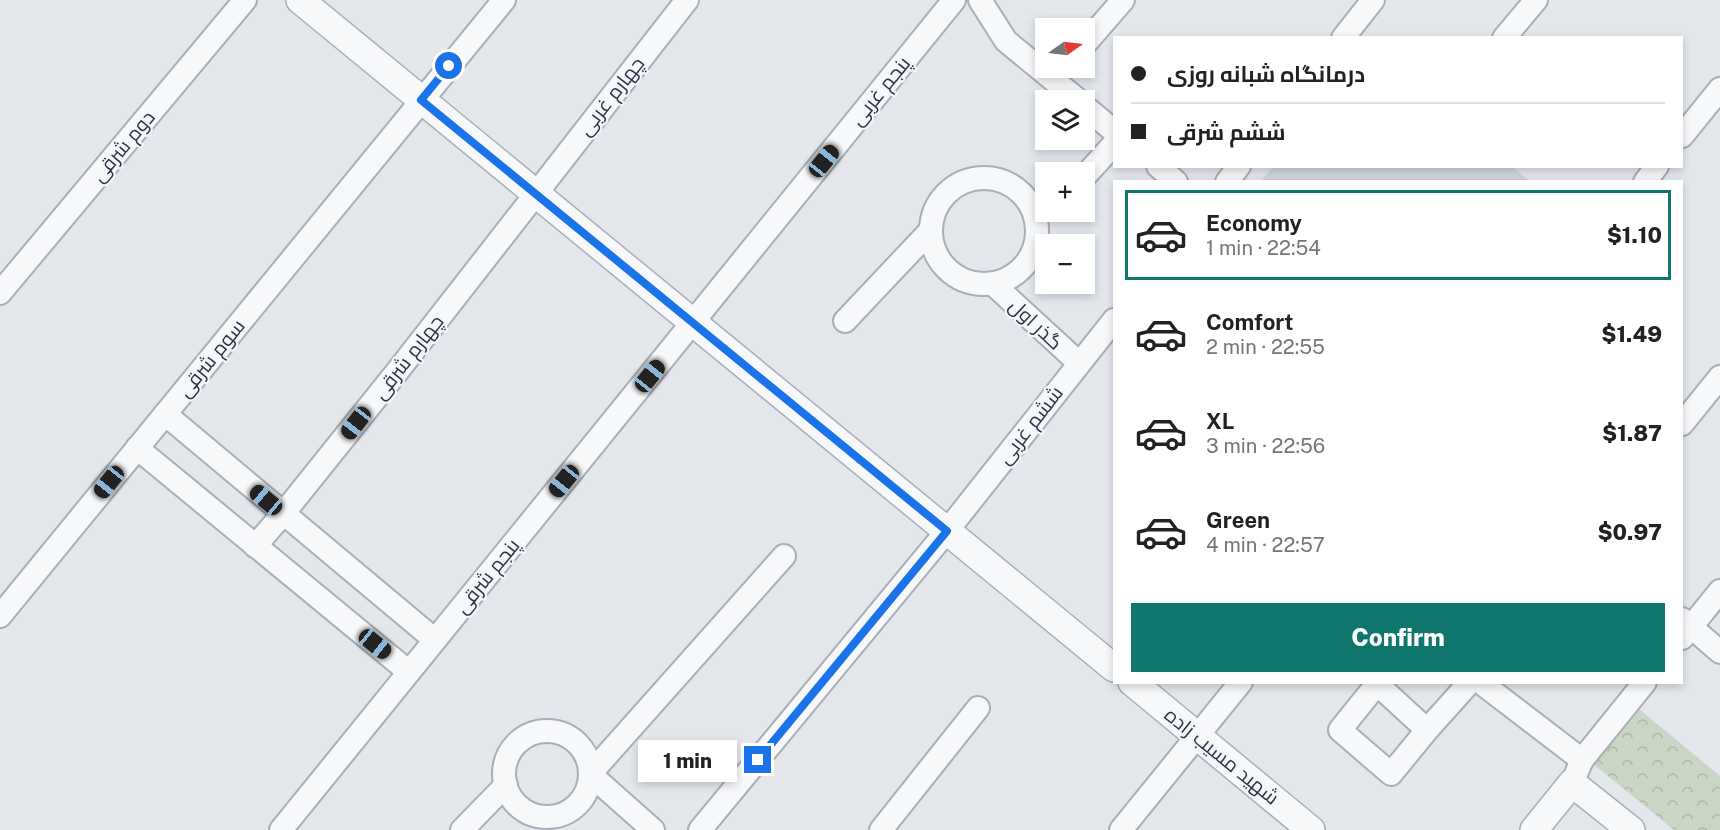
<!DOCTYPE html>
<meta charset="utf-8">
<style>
:root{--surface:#fff;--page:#f2f2f2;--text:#222;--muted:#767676;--line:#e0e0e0;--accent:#0f766e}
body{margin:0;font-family:"Public Sans",Cairo,sans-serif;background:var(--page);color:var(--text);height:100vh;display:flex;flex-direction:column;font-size:22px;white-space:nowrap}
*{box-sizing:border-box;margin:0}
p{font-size:20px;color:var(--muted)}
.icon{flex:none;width:33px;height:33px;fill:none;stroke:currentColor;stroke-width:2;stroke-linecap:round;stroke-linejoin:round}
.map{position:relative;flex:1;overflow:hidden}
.panel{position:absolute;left:1113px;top:180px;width:570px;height:504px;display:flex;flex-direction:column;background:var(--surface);border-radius:0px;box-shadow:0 3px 9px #0003}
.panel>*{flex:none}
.hud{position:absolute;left:1113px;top:36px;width:570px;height:132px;border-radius:0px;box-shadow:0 3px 9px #0003;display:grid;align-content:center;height:132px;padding:0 18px;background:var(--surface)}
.needle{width:39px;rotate:76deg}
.controls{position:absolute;left:1035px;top:18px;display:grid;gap:12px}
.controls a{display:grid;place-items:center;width:60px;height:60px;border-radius:0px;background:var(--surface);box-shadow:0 3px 9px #0003;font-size:30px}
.end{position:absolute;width:27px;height:27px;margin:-14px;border:8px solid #1a73e8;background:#fff;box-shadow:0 0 0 3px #fff}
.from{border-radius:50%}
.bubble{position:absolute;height:42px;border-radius:0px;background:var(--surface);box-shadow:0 3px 9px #0003;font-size:20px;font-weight:800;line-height:42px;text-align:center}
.car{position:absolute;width:18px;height:36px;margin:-18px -9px;border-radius:8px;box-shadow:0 0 4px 2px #0007;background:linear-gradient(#222 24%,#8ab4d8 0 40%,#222 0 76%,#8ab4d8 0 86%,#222 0)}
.hud b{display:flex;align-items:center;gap:21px;height:57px;font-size:22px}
.hud b+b{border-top:2px solid var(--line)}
.hud i{width:15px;height:15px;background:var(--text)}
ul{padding:10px 0 0;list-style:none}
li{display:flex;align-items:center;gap:18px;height:90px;margin:0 12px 9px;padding:0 6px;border:3px solid transparent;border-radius:0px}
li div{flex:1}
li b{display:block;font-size:22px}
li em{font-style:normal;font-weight:800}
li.on{border-color:var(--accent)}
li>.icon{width:54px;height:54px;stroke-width:1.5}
.button{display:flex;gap:12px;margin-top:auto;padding:12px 18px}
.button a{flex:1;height:69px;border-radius:0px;background:var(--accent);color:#fff;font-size:24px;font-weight:800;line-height:69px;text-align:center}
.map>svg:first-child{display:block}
.built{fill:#d2d6de}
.park{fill:url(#park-crowns)}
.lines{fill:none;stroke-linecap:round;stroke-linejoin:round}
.minor-casing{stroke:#a9aeb7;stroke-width:26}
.tertiary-casing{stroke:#a9aeb7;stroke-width:30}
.minor{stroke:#f7f8fa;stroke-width:22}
.tertiary{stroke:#f7f8fa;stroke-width:27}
.route{stroke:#1a73e8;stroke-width:8}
.labels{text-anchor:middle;stroke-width:4.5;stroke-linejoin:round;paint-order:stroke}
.street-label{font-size:20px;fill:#2b3445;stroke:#f4f6f9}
</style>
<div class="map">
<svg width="1720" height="830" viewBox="0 0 1720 830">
<defs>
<pattern id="park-crowns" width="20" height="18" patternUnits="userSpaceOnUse" patternTransform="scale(1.5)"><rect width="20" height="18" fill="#c9d6c5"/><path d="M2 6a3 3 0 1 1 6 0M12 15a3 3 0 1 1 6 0" fill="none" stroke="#adb8ab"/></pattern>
</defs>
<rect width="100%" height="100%" fill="#e4e7ec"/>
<polygon class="built" points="1273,167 1512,167 1530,181 1261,181"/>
<polygon class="park" points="1638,708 1720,776 1720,830 1674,830 1592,763"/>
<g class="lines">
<g class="minor-casing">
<g id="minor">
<polyline points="980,0 1006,41 1078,100"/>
<polyline points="1343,38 1373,0"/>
<polyline points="1504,38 1536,0"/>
<polyline points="1084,45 1123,0"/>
<polyline points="1084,106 1114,131"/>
<polyline points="1682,136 1720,89"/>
<polyline points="1158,166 1176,182"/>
<polyline points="1084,177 1114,144"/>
<circle cx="984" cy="231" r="53"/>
<polyline points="1227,182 1239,166"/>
<polyline points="1645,182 1657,166"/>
<polyline points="993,284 1079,363"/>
<polyline points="0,293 245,0"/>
<polyline points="845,321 930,231"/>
<polyline points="165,414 435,640"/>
<polyline points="1682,424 1720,377"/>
<polyline points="137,448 409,672"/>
<polyline points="255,546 283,514 400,368 687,0"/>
<polyline points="0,616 504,0"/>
<polyline points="1682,619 1720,652"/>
<polyline points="1682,638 1720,591"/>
<polyline points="1480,682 1582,760"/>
<polyline points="1427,730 1377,684 1340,730 1391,774 1427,730 1470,682"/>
<circle cx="547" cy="774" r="43"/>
<polyline points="1576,774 1582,760 1645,682"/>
<polyline points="281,830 954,0"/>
<polyline points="462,830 506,785"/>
<polyline points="653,830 590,774 784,556"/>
<polyline points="700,830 947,531 1114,320"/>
<polyline points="881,830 978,708"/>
<polyline points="1121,830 1241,682"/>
</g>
</g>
<g class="tertiary-casing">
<g id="tertiary">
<polyline points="300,0 1114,668"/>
<polyline points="1132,682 1311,830"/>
<polyline points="1534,830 1572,783 1631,830"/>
</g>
</g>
<use href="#minor" class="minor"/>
<use href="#tertiary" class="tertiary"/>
</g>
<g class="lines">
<polyline class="route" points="449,66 421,100 947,531 758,760"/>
</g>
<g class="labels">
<g class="street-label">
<text transform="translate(880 91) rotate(-51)" y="7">پنجم غربی</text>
<text transform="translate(611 96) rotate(-52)" y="7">چهارم غربی</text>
<text transform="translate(123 146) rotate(-50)" y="7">دوم شرقی</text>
<text transform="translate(1036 324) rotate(43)" y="7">گذر اول</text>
<text transform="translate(408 357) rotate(-52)" y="7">چهارم شرقی</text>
<text transform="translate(211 358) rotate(-51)" y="7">سوم شرقی</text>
<text transform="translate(1030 425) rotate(-52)" y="7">ششم غربی</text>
<text transform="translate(487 576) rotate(-51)" y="7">پنجم شرقی</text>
<text transform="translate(1222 756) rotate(39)" y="7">شهید مسیب زاده</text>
</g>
</g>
</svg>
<div class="controls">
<a><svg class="needle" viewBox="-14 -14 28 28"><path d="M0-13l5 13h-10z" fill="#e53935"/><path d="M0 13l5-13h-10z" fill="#767676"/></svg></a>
<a><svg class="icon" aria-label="layers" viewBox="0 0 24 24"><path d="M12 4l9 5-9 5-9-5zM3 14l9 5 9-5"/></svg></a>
<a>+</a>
<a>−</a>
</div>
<i class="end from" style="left:449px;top:66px"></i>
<i class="end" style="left:758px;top:760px"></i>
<div class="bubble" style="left:638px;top:740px;width:99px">1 min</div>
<i class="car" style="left:824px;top:161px;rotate:39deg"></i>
<i class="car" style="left:650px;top:376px;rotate:39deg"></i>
<i class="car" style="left:356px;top:423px;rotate:218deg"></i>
<i class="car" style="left:564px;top:481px;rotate:219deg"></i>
<i class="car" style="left:109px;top:482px;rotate:219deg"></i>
<i class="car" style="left:266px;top:500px;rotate:310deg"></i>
<i class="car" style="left:375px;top:644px;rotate:129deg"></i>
<div class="hud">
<b><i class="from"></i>درمانگاه شبانه روزی</b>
<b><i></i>ششم شرقی</b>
</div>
<section class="panel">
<ul>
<li class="on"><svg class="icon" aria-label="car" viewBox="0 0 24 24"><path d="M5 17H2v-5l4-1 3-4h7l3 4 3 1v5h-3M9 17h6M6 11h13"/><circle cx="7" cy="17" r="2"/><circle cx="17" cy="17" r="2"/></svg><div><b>Economy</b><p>1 min · 22:54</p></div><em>$1.10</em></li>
<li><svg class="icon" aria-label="car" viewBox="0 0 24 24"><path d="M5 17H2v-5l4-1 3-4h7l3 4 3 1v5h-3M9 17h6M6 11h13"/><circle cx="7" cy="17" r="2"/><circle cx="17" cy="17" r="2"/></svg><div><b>Comfort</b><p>2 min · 22:55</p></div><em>$1.49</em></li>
<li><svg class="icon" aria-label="car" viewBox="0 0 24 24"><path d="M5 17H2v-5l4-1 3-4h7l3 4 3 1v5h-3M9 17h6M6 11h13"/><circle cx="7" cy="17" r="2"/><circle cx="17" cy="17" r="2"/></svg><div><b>XL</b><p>3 min · 22:56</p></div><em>$1.87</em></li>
<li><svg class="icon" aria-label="car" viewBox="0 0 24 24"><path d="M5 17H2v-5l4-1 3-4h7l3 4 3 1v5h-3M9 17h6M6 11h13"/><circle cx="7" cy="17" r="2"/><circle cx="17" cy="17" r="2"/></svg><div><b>Green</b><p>4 min · 22:57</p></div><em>$0.97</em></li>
</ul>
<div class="button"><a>Confirm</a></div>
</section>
</div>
